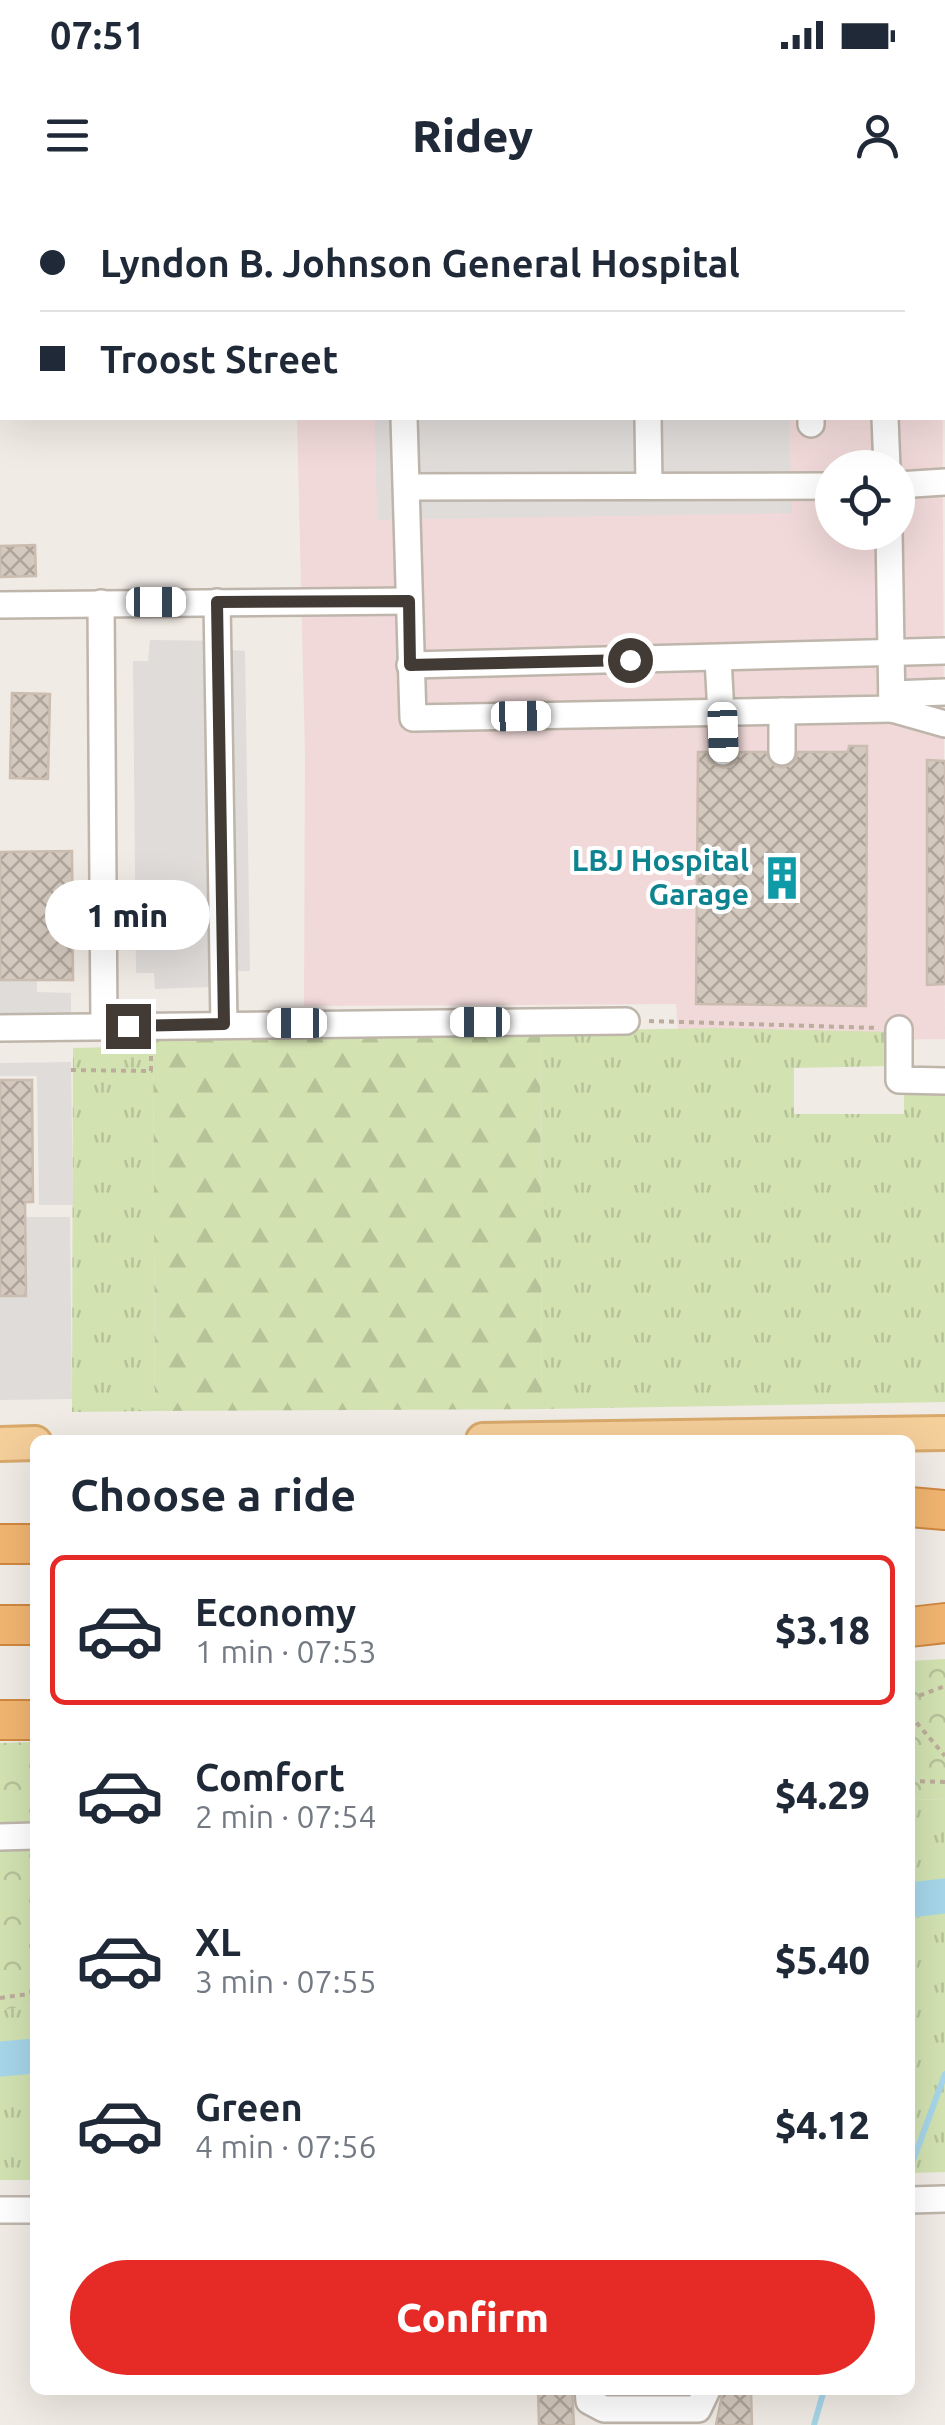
<!DOCTYPE html>
<meta charset="utf-8">
<style>
:root{--surface:#fff;--page:#f2f2f3;--text:#1f2937;--muted:#747a83;--line:#e0e1e3;--accent:#e62a26}
body{margin:0;font-family:Ubuntu,sans-serif;background:var(--page);color:var(--text);height:100vh;display:flex;flex-direction:column;font-size:38px;white-space:nowrap}
*{box-sizing:border-box;margin:0}
p{font-size:32px;color:var(--muted)}
.icon{flex:none;width:55px;height:55px;fill:none;stroke:currentColor;stroke-width:2;stroke-linecap:round;stroke-linejoin:round}
.map{position:relative;flex:1;overflow:hidden}
.panel{position:absolute;left:30px;top:1235px;width:885px;height:960px;display:flex;flex-direction:column;background:var(--surface);border-radius:15px;box-shadow:0 10px 40px #0002}
.panel>*{flex:none}
.guide{position:absolute;left:0px;top:0px;width:945px;height:220px;box-shadow:0 10px 40px #0002;display:grid;align-content:center;height:220px;padding:0 40px;background:var(--surface)}
.tools{position:absolute;left:815px;top:250px;display:grid;gap:20px}
.tools a{display:grid;place-items:center;width:100px;height:100px;border-radius:50%;background:var(--surface);box-shadow:0 10px 40px #0002;font-size:50px}
.end{position:absolute;width:45px;height:45px;margin:-22px;border:12px solid #423b35;background:#fff;box-shadow:0 0 0 5px #fff}
.from{border-radius:50%}
.bubble{position:absolute;height:70px;border-radius:35px;background:var(--surface);box-shadow:0 10px 40px #0002;font-size:32px;font-weight:800;line-height:70px;text-align:center}
.car{position:absolute;width:30px;height:60px;margin:-30px -15px;border-radius:12px;box-shadow:0 0 8px 2px #0007;background:linear-gradient(#fff 24%,#345 0 40%,#fff 0 76%,#345 0 86%,#fff 0)}
.guide b{display:flex;align-items:center;gap:35px;height:95px;font-size:38px}
.guide b+b{border-top:2px solid var(--line)}
.guide i{width:25px;height:25px;background:var(--text)}
ul{padding:0;list-style:none}
li{display:flex;align-items:center;gap:30px;height:150px;margin:0 20px 15px;padding:0 20px;border:5px solid transparent;border-radius:15px}
li div{flex:1}
li b{display:block;font-size:38px}
li em{font-style:normal;font-weight:800}
li.active{border-color:var(--accent)}
li>.icon{width:90px;height:90px;stroke-width:1.5}
h2{padding:0 40px;font-size:45px;line-height:120px}
.primary-button{display:flex;gap:20px;margin-top:auto;padding:20px 40px}
.primary-button a{flex:1;height:115px;border-radius:60px;background:var(--accent);color:#fff;font-size:40px;font-weight:800;line-height:115px;text-align:center}
.status{display:flex;justify-content:space-between;align-items:center;height:70px;padding:0 50px;background:var(--surface);direction:ltr}
.status svg{height:28px;fill:currentColor}
header{display:flex;justify-content:space-between;align-items:center;height:130px;padding:0 40px;background:var(--surface);font-size:45px;font-weight:800}
.map>svg:first-child{display:block}
.medical{fill:#f1d9d9;fill-rule:evenodd}
.grass{fill:url(#grass-tufts)}
.forest{fill:url(#forest-firs)}
.park{fill:url(#park-crowns)}
.parking{fill:#dfdcda}
.lines{fill:none;stroke-linecap:round;stroke-linejoin:round}
.stream{stroke:#a6d6e9;stroke-width:6}
.river{stroke:#a6d6e9;stroke-width:35}
.building{fill:url(#building-cross-hatch);stroke:#cbbdaf;stroke-width:2.5}
.minor-casing{stroke:#beb5ab;stroke-width:30}
.major-casing{stroke:#d8a96b;stroke-width:38}
.highway-casing{stroke:#cf8841;stroke-width:42}
.path{stroke:#bcac9b;stroke-width:4;stroke-dasharray:5 5;stroke-linecap:butt}
.minor{stroke:#fff;stroke-width:25}
.major{stroke:#f5cf9a;stroke-width:32}
.highway{stroke:#f1b570;stroke-width:38}
.route{stroke:#423b35;stroke-width:12}
.labels{text-anchor:middle;stroke-width:8;stroke-linejoin:round;paint-order:stroke}
.culture-label{font-size:30px;font-weight:bold;fill:#0d838f;stroke:#fff;text-anchor:end}
</style>
<div class="status"><b>07:51</b><svg viewBox="0 0 49 12"><path d="M0 12V9h3v3zM5 12V6h3v6zM10 12V3h3v9zM15 12V0h3v12zM26 1h20v11H26zM47 4h2v5h-2z"/></svg></div>
<header><svg class="icon" aria-label="menu" viewBox="0 0 24 24"><path d="M4 6h16M4 12h16M4 18h16"/></svg>Ridey<svg class="icon" aria-label="person" viewBox="0 0 24 24"><circle cx="12" cy="8" r="4"/><path d="M4 21q1-7 8-7t8 7"/></svg></header>
<div class="map">
<svg width="945" height="2225" viewBox="0 0 945 2225">
<defs>
<pattern id="grass-tufts" width="24" height="20" patternUnits="userSpaceOnUse" patternTransform="scale(2.5)"><rect width="24" height="20" fill="#d2e2b1"/><path d="M3 7l-1-3M5 7V3M7 7l1-3M15 17l-1-3M17 17v-4M19 17l1-3" fill="none" stroke="#b6c399"/></pattern>
<pattern id="forest-firs" width="22" height="20" patternUnits="userSpaceOnUse" patternTransform="scale(2.5)"><rect width="22" height="20" fill="#d2e2b1"/><path d="M5 1l3.5 6h-7zM16 11l3.5 6h-7z" fill="#b6c399"/></pattern>
<pattern id="park-crowns" width="20" height="18" patternUnits="userSpaceOnUse" patternTransform="scale(2.5)"><rect width="20" height="18" fill="#d2e2b1"/><path d="M2 6a3 3 0 1 1 6 0M12 15a3 3 0 1 1 6 0" fill="none" stroke="#b6c399"/></pattern>
<pattern id="building-cross-hatch" width="8" height="8" patternUnits="userSpaceOnUse" patternTransform="scale(2.5)"><rect width="8" height="8" fill="#d4c9be"/><path d="M0 0l8 8M0 8l8-8" fill="none" stroke="#aea49b"/></pattern>
</defs>
<rect width="100%" height="100%" fill="#f1ebe5"/>
<path class="medical" d="M942,66L945,839L679,843L676,804L304,806L305,555L297,218H942ZM832,268H898V332H832Z"/>
<g class="grass">
<polygon points="722,828 893,832 889,866 794,868 794,914 904,914 904,892 945,892 945,1202 542,1209 540,831"/>
<polygon points="153,846 155,1211 72,1212 73,848"/>
<polygon points="945,1599 945,1972 910,1973 910,1600"/>
<polygon points="35,1805 35,1980 0,1980 0,1810"/>
</g>
<polygon class="forest" points="540,831 542,1209 155,1211 153,833"/>
<g class="park">
<polygon points="945,1459 945,1599 910,1600 910,1461"/>
<polygon points="35,1542 35,1805 0,1810 0,1543"/>
</g>
<g class="parking">
<polygon points="375,218 789,218 792,313 377,320"/>
<polygon points="150,440 229,441 229,450 245,451 250,771 210,772 210,787 155,789 154,773 136,773 133,461 148,461"/>
<polygon points="0,780 37,780 37,792 71,793 71,817 0,816"/>
<polygon points="71,862 73,1005 39,1005 37,876 0,876 0,863"/>
<polygon points="25,1017 70,1017 72,1199 0,1200 0,1096 25,1096"/>
</g>
<g class="lines">
<g class="stream">
<polyline points="910,1969 945,1874"/>
<polyline points="814,2225 824,2190"/>
</g>
<g class="river">
<polyline points="910,1700 945,1696"/>
<polyline points="0,1859 35,1856"/>
</g>
</g>
<g class="building">
<polygon points="35,345 36,376 0,377 0,346"/>
<polygon points="12,493 50,494 48,579 10,578"/>
<polygon points="849,546 867,546 866,806 696,804 698,552 707,552 710,562 723,568 733,565 739,552 766,552 773,565 783,568 795,561 798,552 848,552"/>
<polygon points="927,560 945,561 945,784 927,785"/>
<polygon points="72,651 73,780 0,780 0,652"/>
<polygon points="0,880 32,880 33,1002 25,1002 26,1096 0,1096"/>
<polygon points="538,2190 572,2190 574,2225 539,2225"/>
<polygon points="606,2190 684,2190 684,2193 608,2193"/>
<polygon points="723,2190 751,2190 752,2225 716,2225"/>
</g>
<g class="lines">
<g class="minor-casing">
<g id="minor">
<polyline points="885,0 885,2"/>
<polyline points="942,108 945,108"/>
<polyline points="404,218 413,518 892,509 889,332"/>
<polyline points="648,218 649,286"/>
<polyline points="811,218 811,224"/>
<polyline points="885,218 887,268"/>
<polyline points="898,285 945,282"/>
<polyline points="407,287 832,286"/>
<polyline points="217,402 224,824"/>
<polyline points="101,403 104,826"/>
<polyline points="0,405 409,401"/>
<polyline points="718,458 723,552"/>
<polyline points="410,465 945,451"/>
<polyline points="892,494 945,492"/>
<polyline points="892,509 945,524"/>
<polyline points="782,552 782,511"/>
<polyline points="0,828 626,821"/>
<polyline points="899,829 899,880 945,881"/>
<polyline points="0,1637 35,1636"/>
<polyline points="910,2000 945,1999"/>
<polyline points="0,2010 35,2010"/>
<polyline points="588,2190 589,2201 604,2209 698,2209 707,2190"/>
</g>
</g>
<g class="major-casing">
<g id="major">
<polyline points="942,36 945,36"/>
<polyline points="0,47 2,47"/>
<polyline points="483,1240 945,1233"/>
<polyline points="0,1244 35,1243"/>
</g>
</g>
<g class="highway-casing">
<g id="highway">
<polyline points="910,1307 945,1310"/>
<polyline points="0,1344 35,1344"/>
<polyline points="0,1425 35,1425"/>
<polyline points="910,1427 945,1423"/>
<polyline points="0,1520 35,1520"/>
</g>
</g>
<g class="path">
<polyline points="649,821 879,828"/>
<polyline points="71,870 151,871 151,851"/>
<polyline points="910,1499 945,1486"/>
<polyline points="910,1515 945,1556"/>
<polyline points="910,1581 945,1582"/>
<polyline points="0,1798 35,1793"/>
</g>
<use href="#minor" class="minor"/>
<use href="#major" class="major"/>
<use href="#highway" class="highway"/>
</g>
<g class="lines">
<polyline class="route" points="128,826 224,824 217,402 409,401 410,465 630,460"/>
</g>
<defs>
<g id="building-bare" transform="scale(3.45)"><path d="M-4-6H4V6H1V3H-1V6H-4ZM-2.5-4.3h1.7v1.8h-1.7ZM.8-4.3h1.7v1.8H.8ZM-2.5-1h1.7V.8h-1.7ZM.8-1h1.7V.8H.8Z" fill="#0f9aa8" stroke="#fff" stroke-width="2.5" paint-order="stroke"/></g>
</defs>
<g fill-rule="evenodd">
<use href="#building-bare" x="782" y="678"/>
</g>
<g class="labels">
<g class="culture-label">
<text x="749" y="671">LBJ Hospital<tspan x="749" dy="34">Garage</tspan></text>
</g>
</g>
</svg>
<div class="tools">
<a><svg class="icon" aria-label="locate" viewBox="0 0 24 24"><circle cx="12" cy="12" r="6"/><path d="M12 2v4M12 18v4M2 12h4M18 12h4"/></svg></a>
</div>
<i class="end from" style="left:630px;top:460px"></i>
<i class="end" style="left:128px;top:826px"></i>
<div class="bubble" style="left:45px;top:680px;width:165px">1 min</div>
<i class="car" style="left:156px;top:402px;rotate:90deg"></i>
<i class="car" style="left:521px;top:516px;rotate:89deg"></i>
<i class="car" style="left:723px;top:532px;rotate:178deg"></i>
<i class="car" style="left:480px;top:822px;rotate:270deg"></i>
<i class="car" style="left:297px;top:823px;rotate:270deg"></i>
<div class="guide">
<b><i class="from"></i>Lyndon B. Johnson General Hospital</b>
<b><i></i>Troost Street</b>
</div>
<section class="panel">
<h2>Choose a ride</h2>
<ul>
<li class="active"><svg class="icon" aria-label="car" viewBox="0 0 24 24"><path d="M5 17H2v-5l4-1 3-4h7l3 4 3 1v5h-3M9 17h6M6 11h13"/><circle cx="7" cy="17" r="2"/><circle cx="17" cy="17" r="2"/></svg><div><b>Economy</b><p>1 min · 07:53</p></div><em>$3.18</em></li>
<li><svg class="icon" aria-label="car" viewBox="0 0 24 24"><path d="M5 17H2v-5l4-1 3-4h7l3 4 3 1v5h-3M9 17h6M6 11h13"/><circle cx="7" cy="17" r="2"/><circle cx="17" cy="17" r="2"/></svg><div><b>Comfort</b><p>2 min · 07:54</p></div><em>$4.29</em></li>
<li><svg class="icon" aria-label="car" viewBox="0 0 24 24"><path d="M5 17H2v-5l4-1 3-4h7l3 4 3 1v5h-3M9 17h6M6 11h13"/><circle cx="7" cy="17" r="2"/><circle cx="17" cy="17" r="2"/></svg><div><b>XL</b><p>3 min · 07:55</p></div><em>$5.40</em></li>
<li><svg class="icon" aria-label="car" viewBox="0 0 24 24"><path d="M5 17H2v-5l4-1 3-4h7l3 4 3 1v5h-3M9 17h6M6 11h13"/><circle cx="7" cy="17" r="2"/><circle cx="17" cy="17" r="2"/></svg><div><b>Green</b><p>4 min · 07:56</p></div><em>$4.12</em></li>
</ul>
<div class="primary-button"><a>Confirm</a></div>
</section>
</div>
